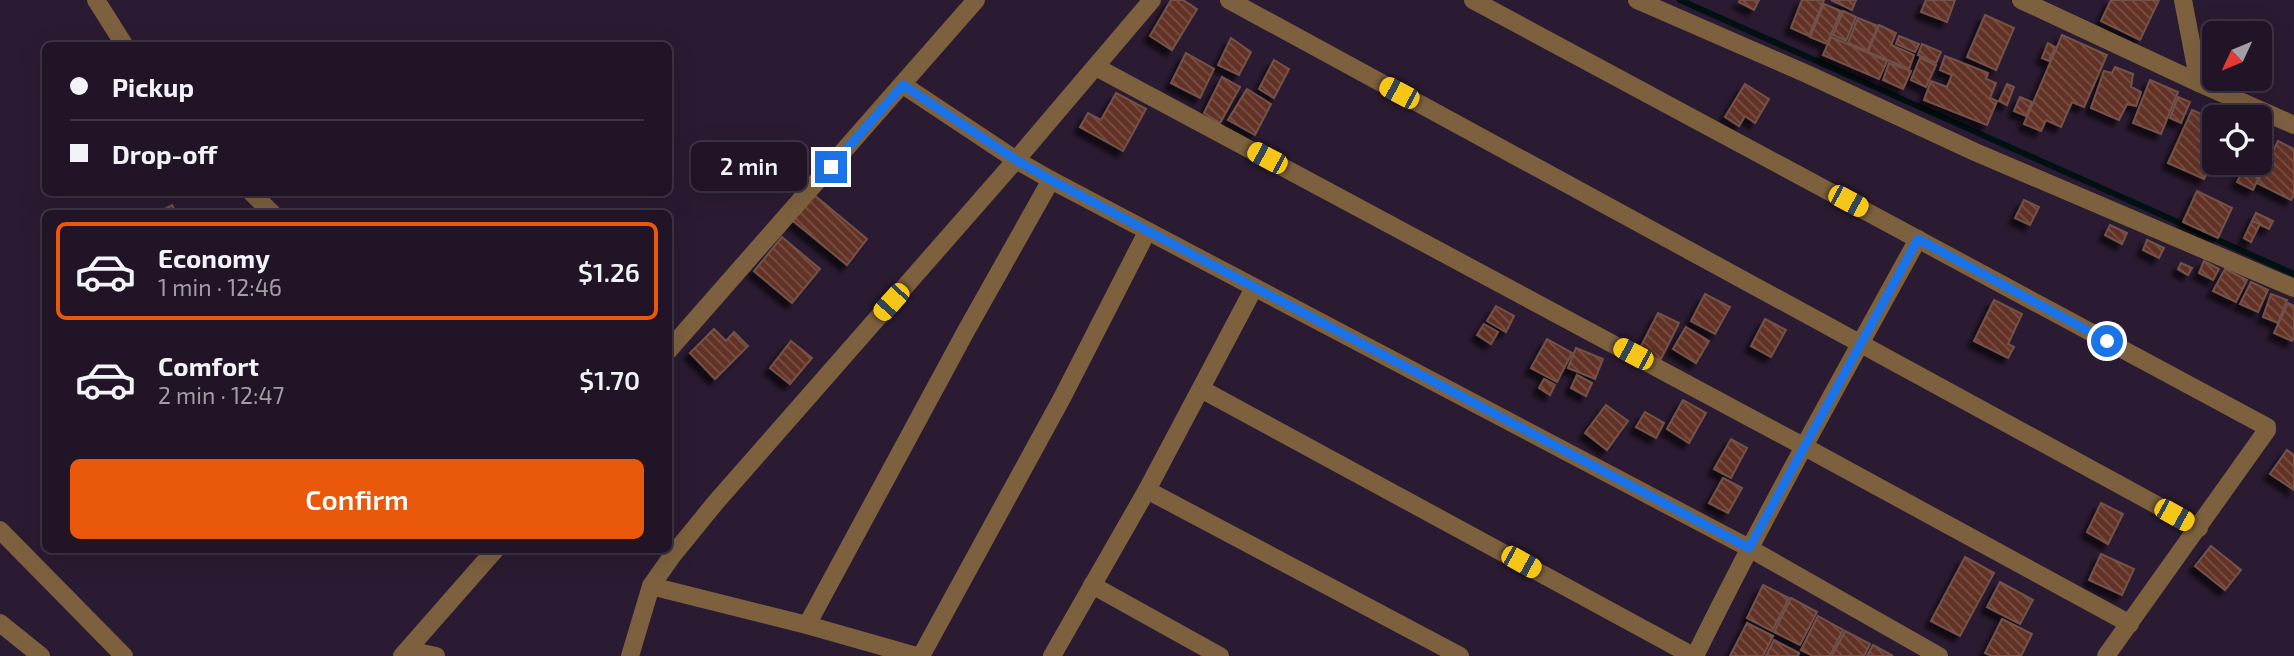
<!DOCTYPE html>
<meta charset="utf-8">
<style>
:root{--surface:#201426;--page:#281d2e;--text:#f1f3f6;--muted:#a29ea7;--line:#3d3343;--accent:#ea580c}
body{margin:0;font-family:"Exo 2",sans-serif;background:var(--page);color:var(--text);height:100vh;display:flex;flex-direction:column;font-size:26px;white-space:nowrap}
*{box-sizing:border-box;margin:0}
p{font-size:23px;color:var(--muted)}
.icon{flex:none;width:38px;height:38px;fill:none;stroke:currentColor;stroke-width:2;stroke-linecap:round;stroke-linejoin:round}
.map{position:relative;flex:1;overflow:hidden}
.drawer{position:absolute;left:42px;top:210px;width:630px;height:343px;display:flex;flex-direction:column;background:var(--surface);border-radius:10px;box-shadow:0 7px 28px #0002,0 0 0 2px var(--line)}
.drawer>*{flex:none}
.top-card{position:absolute;left:42px;top:42px;width:630px;height:154px;border-radius:10px;box-shadow:0 7px 28px #0002,0 0 0 2px var(--line);display:grid;align-content:center;height:154px;padding:0 28px;background:var(--surface)}
.needle{width:46px;rotate:226deg}
.controls{position:absolute;left:2202px;top:21px;display:grid;gap:14px}
.controls a{display:grid;place-items:center;width:70px;height:70px;border-radius:10px;background:var(--surface);box-shadow:0 7px 28px #0002,0 0 0 2px var(--line);font-size:35px}
.end{position:absolute;width:32px;height:32px;margin:-16px;border:9px solid #1a73e8;background:#fff;box-shadow:0 0 0 4px #fff}
.from{border-radius:50%}
.bubble{position:absolute;height:49px;border-radius:10px;background:var(--surface);box-shadow:0 7px 28px #0002,0 0 0 2px var(--line);font-size:23px;font-weight:600;line-height:49px;text-align:center}
.car{position:absolute;width:21px;height:42px;margin:-21px -10px;border-radius:9px;box-shadow:0 0 5px 2px #0007;background:linear-gradient(#f5c518 24%,#345 0 40%,#f5c518 0 76%,#345 0 86%,#f5c518 0)}
.top-card b{display:flex;align-items:center;gap:24px;height:66px;font-size:26px}
.top-card b+b{border-top:2px solid var(--line)}
.top-card i{width:18px;height:18px;background:var(--text)}
ul{padding:12px 0 0;list-style:none}
li{display:flex;align-items:center;gap:21px;height:98px;margin:0 14px 10px;padding:0 14px;border:4px solid transparent;border-radius:10px}
li div{flex:1}
li b{display:block;font-size:26px}
li em{font-style:normal;font-weight:600}
li.on{border-color:var(--accent)}
li>.icon{width:63px;height:63px;stroke-width:1.5}
.cta{display:flex;gap:14px;margin-top:auto;padding:14px 28px}
.cta a{flex:1;height:80px;border-radius:10px;background:var(--accent);color:#fff;font-size:28px;font-weight:600;line-height:80px;text-align:center}
.map>svg:first-child{display:block}
.lines{fill:none;stroke-linecap:round;stroke-linejoin:round}
.stream{stroke:#001113;stroke-width:6}
.building{fill:url(#building-back-hatch);stroke:#735249;stroke-width:2;filter:url(#shadow)}
.minor{stroke:#7d613f;stroke-width:18}
.route{stroke:#1a73e8;stroke-width:9}
</style>
<div class="map">
<svg width="2294" height="656" viewBox="0 0 2294 656">
<defs>
<pattern id="building-back-hatch" width="6" height="6" patternUnits="userSpaceOnUse" patternTransform="scale(1.75)"><rect width="6" height="6" fill="#643325"/><path d="M-1 5l2 2M0 0l6 6M5-1l2 2" fill="none" stroke="#7a5045"/></pattern>
<filter id="shadow"><feDropShadow dx="-6" dy="6" stdDeviation="2" flood-color="#0009"/></filter>
</defs>
<rect width="100%" height="100%" fill="#2b1b32"/>
<g class="lines">
<polyline class="stream" points="1680,0 2294,274"/>
</g>
<g class="building">
<polygon points="1171,0 1183,0 1197,9 1172,50 1150,36"/>
<polygon points="1740,0 1759,0 1754,10 1739,2"/>
<polygon points="1802,0 1824,0 1809,36 1791,28"/>
<polygon points="1831,0 1856,0 1852,10"/>
<polygon points="1926,0 1955,0 1947,22 1921,12"/>
<polygon points="2111,0 2159,0 2140,40 2101,21"/>
<polygon points="1824,4 1841,11 1827,44 1810,37"/>
<polygon points="1843,11 1856,17 1846,41 1833,35"/>
<polygon points="1985,15 2014,28 1996,70 1967,57"/>
<polygon points="1858,18 1878,26 1867,51 1848,43"/>
<polygon points="1879,25 1896,33 1891,45 1914,55 1909,69 1868,52"/>
<polygon points="2062,35 2107,55 2084,107 2072,102 2061,127 2046,120 2041,131 2024,124"/>
<polygon points="1899,36 1919,44 1915,52 1896,44"/>
<polygon points="1831,37 1887,61 1879,79 1823,55"/>
<polygon points="1231,38 1251,52 1239,75 1218,65"/>
<polygon points="2048,43 2055,47 2049,61 2042,58"/>
<polygon points="1922,44 1941,52 1936,63 1918,55"/>
<polygon points="1186,53 1214,69 1200,98 1171,83"/>
<polygon points="1945,56 1988,73 1986,79 1996,83 1990,98 1997,101 1987,125 1924,100 1931,81 1947,87 1952,75 1940,70"/>
<polygon points="1920,58 1936,65 1926,87 1911,80"/>
<polygon points="1274,60 1289,69 1274,98 1259,89"/>
<polygon points="1889,63 1911,71 1903,89 1883,80"/>
<polygon points="2115,67 2133,74 2131,87 2141,92 2136,106 2127,104 2119,120 2091,108 2104,71 2112,73"/>
<polygon points="1222,77 1240,87 1220,123 1204,113"/>
<polygon points="2150,80 2178,92 2161,134 2133,123"/>
<polygon points="1745,84 1769,99 1755,123 1745,116 1739,126 1725,117"/>
<polygon points="2007,84 2014,87 2007,105 1999,101"/>
<polygon points="1247,89 1271,104 1255,135 1228,120"/>
<polygon points="1116,93 1146,109 1123,151 1080,127 1088,113 1101,120"/>
<polygon points="2020,97 2032,102 2026,116 2014,111"/>
<polygon points="2178,97 2190,102 2181,123 2170,118"/>
<polygon points="2192,110 2211,118 2206,129 2214,133 2214,158 2204,179 2168,163"/>
<polygon points="2278,141 2294,149 2294,194 2291,200 2257,183"/>
<polygon points="2247,163 2252,163 2263,168 2253,190 2237,182"/>
<polygon points="2197,191 2232,208 2218,238 2183,222"/>
<polygon points="813,194 867,239 847,265 792,220"/>
<polygon points="2024,200 2039,207 2030,225 2015,218"/>
<polygon points="172,205 177,214 157,214 157,213"/>
<polygon points="2256,213 2273,221 2269,229 2252,221"/>
<polygon points="2252,221 2260,224 2251,242 2244,238"/>
<polygon points="2110,225 2127,233 2122,244 2105,235"/>
<polygon points="782,237 820,269 792,303 754,271"/>
<polygon points="2147,240 2164,248 2159,258 2143,250"/>
<polygon points="2204,261 2219,269 2213,280 2199,273"/>
<polygon points="2181,263 2192,268 2188,275 2178,269"/>
<polygon points="2225,269 2247,280 2236,302 2213,291"/>
<polygon points="2251,282 2268,290 2258,312 2240,304"/>
<polygon points="1705,294 1730,307 1715,334 1691,321"/>
<polygon points="2271,294 2287,300 2278,323 2263,317"/>
<polygon points="1994,300 2022,314 2008,344 2014,347 2008,358 1974,341"/>
<polygon points="2288,303 2294,306 2294,337 2292,341 2274,333"/>
<polygon points="1496,306 1514,316 1506,332 1487,321"/>
<polygon points="1658,313 1679,323 1660,361 1639,350"/>
<polygon points="1765,319 1786,330 1771,357 1751,346"/>
<polygon points="1484,324 1498,332 1491,344 1477,335"/>
<polygon points="1686,327 1709,341 1696,363 1673,349"/>
<polygon points="714,329 726,341 734,332 748,346 715,379 690,353"/>
<polygon points="1547,339 1572,353 1557,382 1531,368"/>
<polygon points="791,341 812,358 790,384 770,368"/>
<polygon points="1576,348 1603,359 1595,379 1568,368"/>
<polygon points="1577,375 1592,383 1586,396 1571,388"/>
<polygon points="1544,379 1555,385 1550,395 1539,388"/>
<polygon points="1683,400 1706,413 1689,443 1667,429"/>
<polygon points="1606,405 1628,421 1607,450 1585,433"/>
<polygon points="1645,412 1664,423 1656,438 1636,427"/>
<polygon points="1731,439 1747,448 1731,478 1714,469"/>
<polygon points="2287,450 2294,455 2294,490 2270,474"/>
<polygon points="1723,478 1742,488 1728,513 1709,503"/>
<polygon points="2101,503 2123,514 2108,544 2087,532"/>
<polygon points="2211,546 2241,570 2225,590 2195,566"/>
<polygon points="2101,554 2134,569 2122,595 2089,580"/>
<polygon points="1965,557 1994,573 1960,636 1931,621"/>
<polygon points="2000,582 2033,600 2020,624 1987,607"/>
<polygon points="1763,585 1789,598 1772,631 1747,618"/>
<polygon points="1791,598 1817,612 1800,645 1774,632"/>
<polygon points="1818,616 1843,630 1830,656 1813,656 1801,650"/>
<polygon points="2002,619 2032,634 2021,656 1992,656 1985,653"/>
<polygon points="1747,623 1773,636 1763,656 1730,656"/>
<polygon points="1845,631 1870,644 1864,656 1832,656"/>
<polygon points="1774,640 1799,653 1798,656 1766,656"/>
<polygon points="1873,645 1893,656 1867,656"/>
</g>
<g class="lines">
<g class="minor">
<polyline points="96,0 125,46"/>
<polyline points="1229,0 2199,528"/>
<polyline points="1473,0 2267,427 2267,430 2106,656"/>
<polyline points="1637,0 1807,74 1975,152 2294,288"/>
<polyline points="2021,0 2199,83 2294,125"/>
<polyline points="2183,0 2199,83"/>
<polyline points="1096,67 1803,446 2130,624"/>
<polyline points="903,85 1016,160 1051,180 1749,548 1939,656"/>
<polyline points="251,192 273,214"/>
<polyline points="668,351 976,0"/>
<polyline points="1201,389 1693,656"/>
<polyline points="1147,490 1460,656"/>
<polyline points="0,530 124,656"/>
<polyline points="1092,585 1220,656"/>
<polyline points="651,586 807,625 916,656"/>
<polyline points="0,623 41,656"/>
<polyline points="807,625 966,331 1051,180"/>
<polyline points="408,650 436,656"/>
<polyline points="402,656 495,550"/>
<polyline points="630,656 651,586 672,556 716,502 1016,160 1152,0"/>
<polyline points="921,656 1062,398 1147,232"/>
<polyline points="1052,656 1147,490 1254,288"/>
<path d="M1695,656C1765,514 1842,377 1918,239"/>
</g>
</g>
<g class="lines">
<polyline class="route" points="831,167 903,85 1016,160 1051,180 1749,548 1918,239 2107,341"/>
</g>
</svg>
<div class="controls">
<a><svg class="needle" viewBox="-14 -14 28 28"><path d="M0-13l5 13h-10z" fill="#e53935"/><path d="M0 13l5-13h-10z" fill="#a29ea7"/></svg></a>
<a><svg class="icon" aria-label="locate" viewBox="0 0 24 24"><circle cx="12" cy="12" r="6"/><path d="M12 2v4M12 18v4M2 12h4M18 12h4"/></svg></a>
</div>
<i class="end from" style="left:2107px;top:341px"></i>
<i class="end" style="left:831px;top:167px"></i>
<div class="bubble" style="left:691px;top:142px;width:116px">2 min</div>
<i class="car" style="left:1399px;top:93px;rotate:298deg"></i>
<i class="car" style="left:1267px;top:158px;rotate:298deg"></i>
<i class="car" style="left:1848px;top:201px;rotate:118deg"></i>
<i class="car" style="left:891px;top:302px;rotate:222deg"></i>
<i class="car" style="left:1633px;top:354px;rotate:298deg"></i>
<i class="car" style="left:2174px;top:515px;rotate:119deg"></i>
<i class="car" style="left:1521px;top:562px;rotate:119deg"></i>
<div class="top-card">
<b><i class="from"></i>Pickup</b>
<b><i></i>Drop-off</b>
</div>
<section class="drawer">
<ul>
<li class="on"><svg class="icon" aria-label="car" viewBox="0 0 24 24"><path d="M5 17H2v-5l4-1 3-4h7l3 4 3 1v5h-3M9 17h6M6 11h13"/><circle cx="7" cy="17" r="2"/><circle cx="17" cy="17" r="2"/></svg><div><b>Economy</b><p>1 min · 12:46</p></div><em>$1.26</em></li>
<li><svg class="icon" aria-label="car" viewBox="0 0 24 24"><path d="M5 17H2v-5l4-1 3-4h7l3 4 3 1v5h-3M9 17h6M6 11h13"/><circle cx="7" cy="17" r="2"/><circle cx="17" cy="17" r="2"/></svg><div><b>Comfort</b><p>2 min · 12:47</p></div><em>$1.70</em></li>
</ul>
<div class="cta"><a>Confirm</a></div>
</section>
</div>
